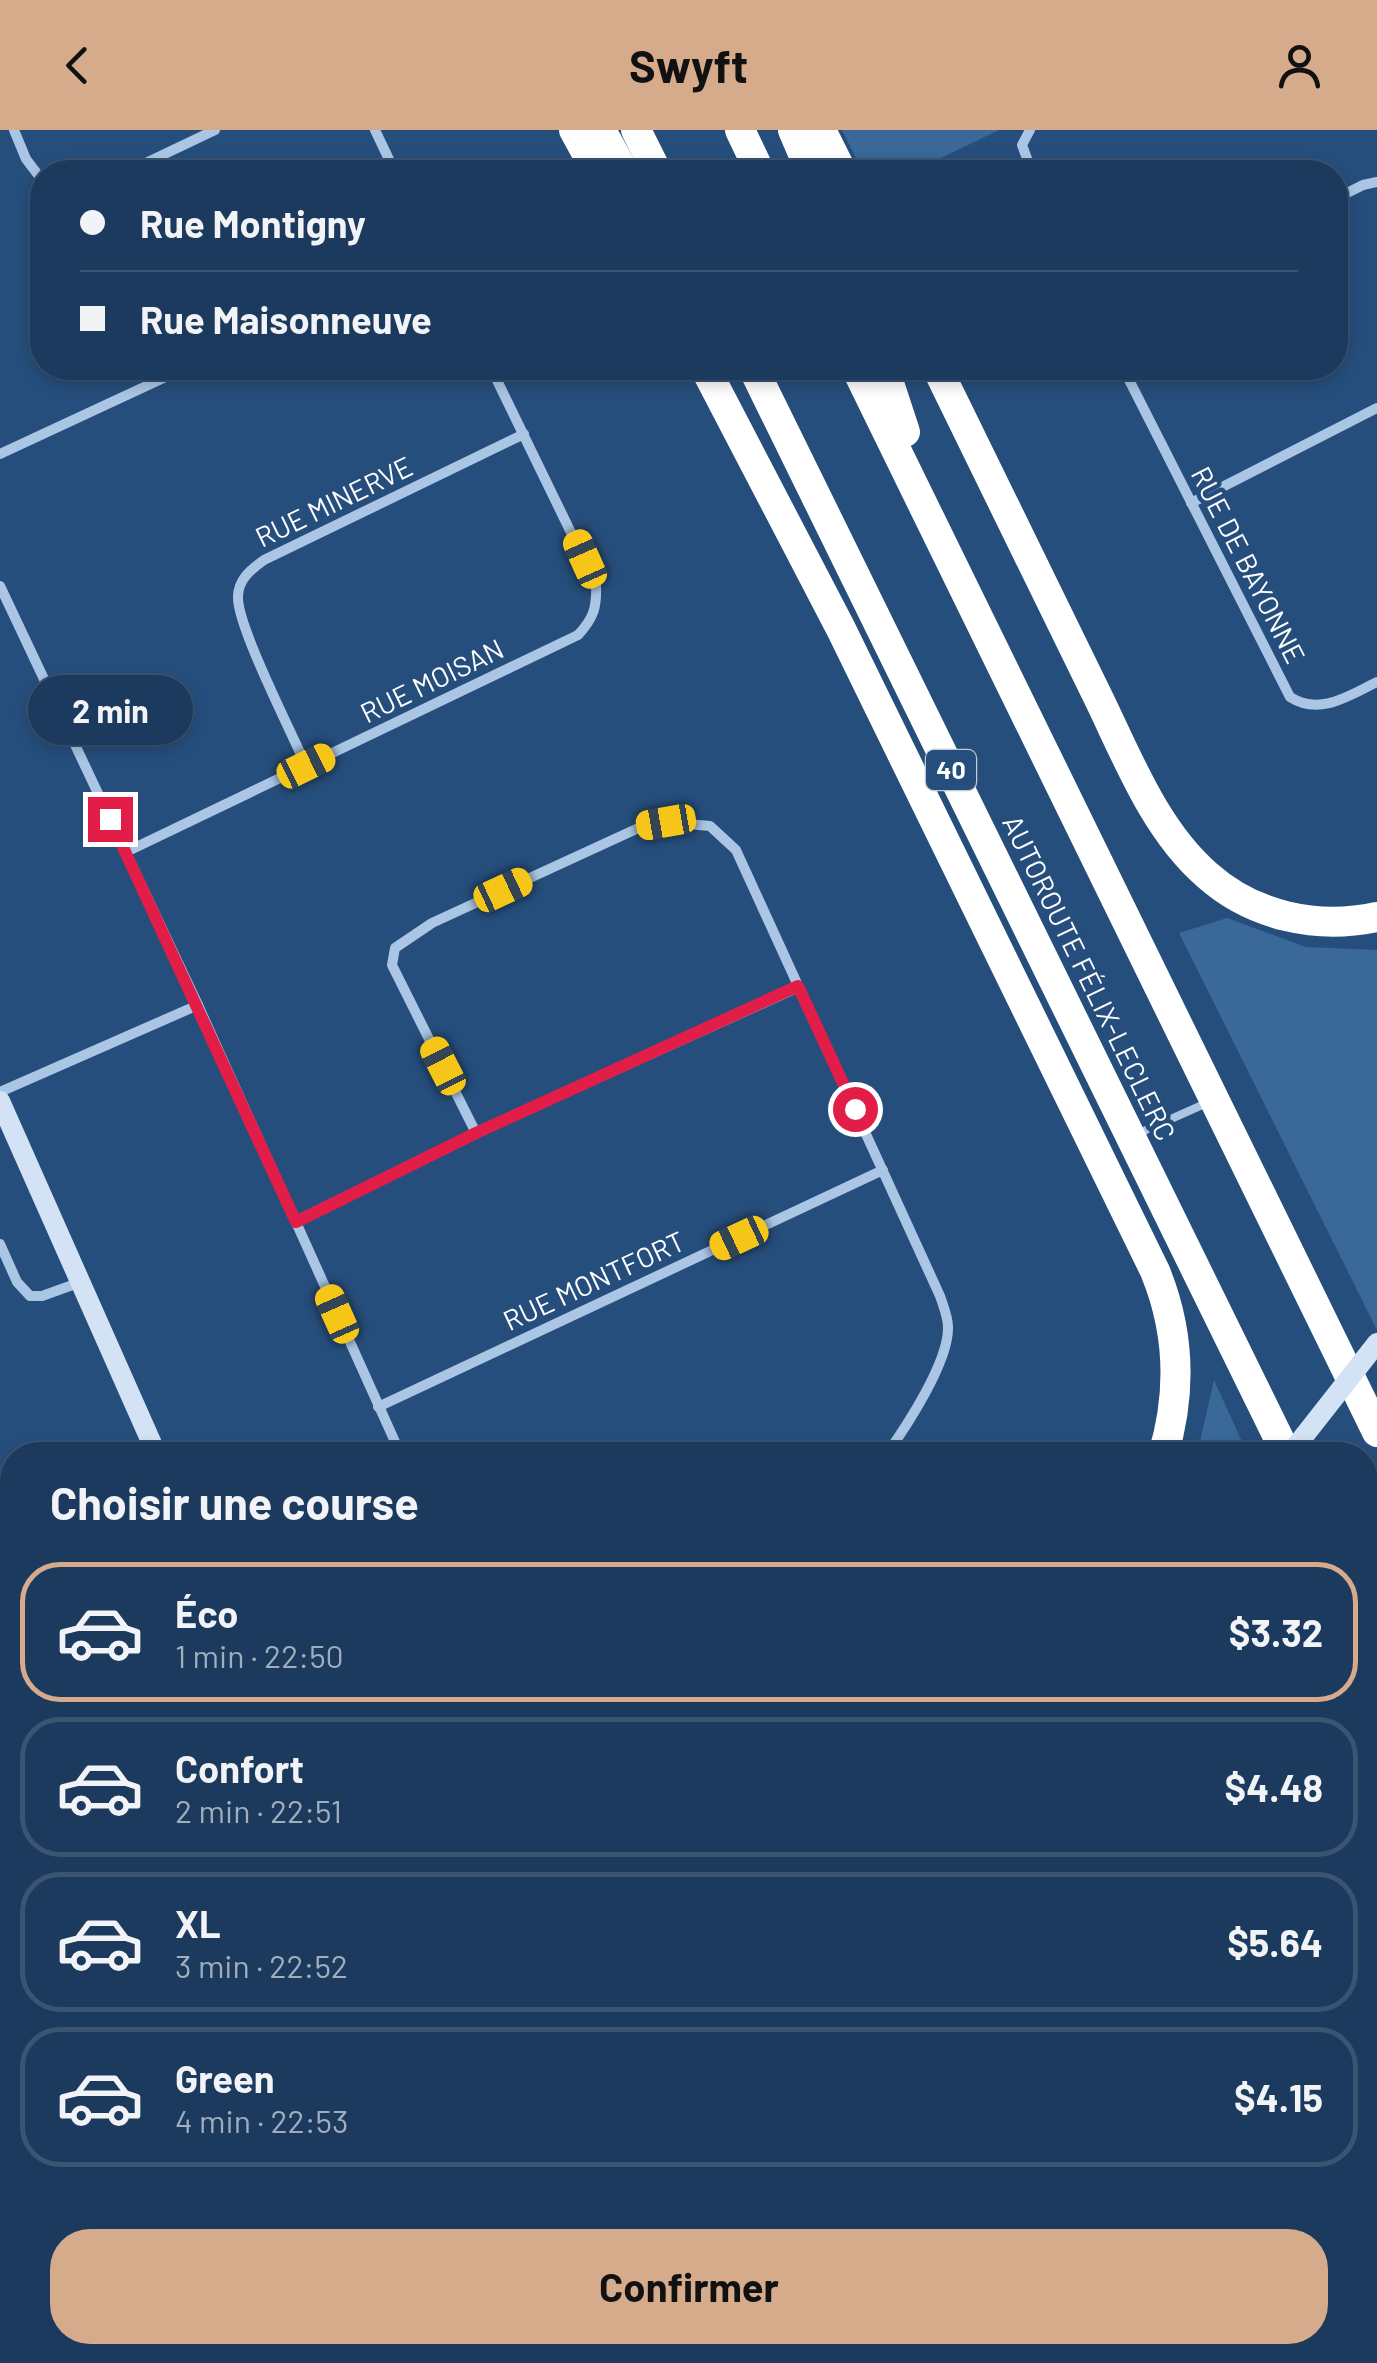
<!DOCTYPE html>
<html lang="fr">
<meta charset="utf-8">
<style>
:root{--surface:#1c3a5d;--page:#294566;--text:#f1f3f6;--muted:#a0adbc;--line:#3a5472;--accent:#d6ab8b}
body{margin:0;font-family:Barlow,sans-serif;background:var(--page);color:var(--text);height:100vh;display:flex;flex-direction:column;font-size:38px;white-space:nowrap}
*{box-sizing:border-box;margin:0}
p{font-size:32px;color:var(--muted)}
.icon{flex:none;width:55px;height:55px;fill:none;stroke:currentColor;stroke-width:2;stroke-linecap:round;stroke-linejoin:round}
.map{position:relative;flex:1;overflow:hidden}
.panel{position:absolute;left:0px;top:1312px;width:1378px;height:922px;display:flex;flex-direction:column;background:var(--surface);border-radius:40px 40px 0 0;box-shadow:0 5px 15px #0003,0 0 0 2px var(--line)}
.panel>*{flex:none}
.top-card{position:absolute;left:30px;top:30px;width:1318px;height:220px;border-radius:40px;box-shadow:0 5px 15px #0003,0 0 0 2px var(--line);display:grid;align-content:center;height:220px;padding:0 50px;background:var(--surface)}
.end{position:absolute;width:45px;height:45px;margin:-22px;border:12px solid #e11d48;background:#fff;box-shadow:0 0 0 5px #fff}
.from{border-radius:50%}
.bubble{position:absolute;height:70px;border-radius:35px;background:var(--surface);box-shadow:0 5px 15px #0003,0 0 0 2px var(--line);font-size:32px;font-weight:700;line-height:70px;text-align:center}
.car{position:absolute;width:30px;height:60px;margin:-30px -15px;border-radius:12px;box-shadow:0 0 8px 2px #0007;background:linear-gradient(#f5c518 24%,#345 0 40%,#f5c518 0 76%,#345 0 86%,#f5c518 0)}
.top-card b{display:flex;align-items:center;gap:35px;height:95px;font-size:38px}
.top-card b+b{border-top:2px solid var(--line)}
.top-card i{width:25px;height:25px;background:var(--text)}
ul{padding:0;list-style:none}
li{display:flex;align-items:center;gap:30px;height:140px;margin:0 20px 15px;padding:0 30px;border:5px solid var(--line);border-radius:40px}
li div{flex:1}
li b{display:block;font-size:38px}
li em{font-style:normal;font-weight:700}
li.selected{border-color:var(--accent)}
li>.icon{width:90px;height:90px;stroke-width:1.5}
h2{padding:0 50px;font-size:45px;line-height:120px}
.primary-button{display:flex;gap:20px;margin-top:auto;padding:20px 50px}
.primary-button a{flex:1;height:115px;border-radius:40px;background:var(--accent);color:#111;font-size:40px;font-weight:700;line-height:115px;text-align:center}
header{display:flex;justify-content:space-between;align-items:center;height:130px;padding:0 50px;background:var(--accent);color:#111;font-size:45px;font-weight:700}
.map>svg:first-child{display:block}
.green{fill:#396899}
.lines{fill:none;stroke-linecap:round;stroke-linejoin:round}
.path{stroke:#aac6e4;stroke-width:4;stroke-dasharray:5 8;stroke-linecap:butt}
.lane{stroke:#aac6e4;stroke-width:8}
.street{stroke:#aac6e4;stroke-width:10}
.secondary{stroke:#d3e2f4;stroke-width:20}
.highway{stroke:#fff;stroke-width:30}
.secondary-bridge{stroke:#d3e2f4;stroke-width:20}
.route{stroke:#e11d48;stroke-width:12}
.labels{text-anchor:middle;stroke-width:9;stroke-linejoin:round;paint-order:stroke}
.shield{fill:#264e7c;stroke:#becad8;stroke-width:2.5}
.shield-label{font-size:25px;font-weight:bold;fill:#fff}
.street-label{font-size:28px;fill:#fff;stroke:#264e7c}
</style>
<header><svg class="icon" aria-label="back" viewBox="0 0 24 24"><path d="M15 5l-7 7 7 7"/></svg>Swyft<svg class="icon" aria-label="person" viewBox="0 0 24 24"><circle cx="12" cy="8" r="4"/><path d="M4 21q1-7 8-7t8 7"/></svg></header>
<div class="map">
<svg width="1377" height="2233" viewBox="0 0 1377 2233">
<rect width="100%" height="100%" fill="#264e7c"/>
<g class="green">
<polygon points="842,0 999,0 912,42 863,42"/>
<polygon points="1227,788 1306,817 1377,820 1377,1200 1179,803"/>
<polygon points="1214,1250 1248,1325 1197,1325"/>
</g>
<g class="lines">
<g class="path">
<polyline points="0,1689 12,1684"/>
<polyline points="0,1759 12,1759"/>
</g>
<g class="lane">
<polyline points="1135,1005 1209,972"/>
<polyline points="0,1451 12,1478"/>
<polyline points="0,1608 12,1636"/>
<polyline points="0,1973 11,1984"/>
<polyline points="0,1995 12,1983"/>
</g>
<g class="street">
<polyline points="14,0 26,29 42,50"/>
<polyline points="375,0 395,42"/>
<polyline points="1030,0 1022,15 1032,42"/>
<polyline points="127,42 215,0"/>
<polyline points="1335,69 1363,55 1377,52"/>
<path d="M1123,238L1290,567C1320,586 1348,566 1377,552"/>
<polyline points="0,324 185,238"/>
<polyline points="1191,373 1377,278"/>
<polyline points="0,456 198,875 401,1325"/>
<path d="M306,636C292,603 237,496 238,467C238,450 250,440 264,430L524,304"/>
<path d="M126,722L578,505C594,488 597,477 596,454L491,238"/>
<polyline points="0,962 198,875"/>
<path d="M476,1003L392,835L395,818L432,793L645,695L666,692L710,696L736,720L940,1166C943,1175 948,1187 948,1197C949,1232 906,1297 886,1325"/>
<polyline points="296,1091 476,1003 799,857"/>
<polyline points="0,1114 17,1152 30,1166 42,1166 81,1152"/>
<polyline points="378,1277 883,1040"/>
<polyline points="1365,1967 1377,1991"/>
<polyline points="28,2222 33,2233"/>
<polyline points="1008,2222 1013,2233"/>
<polyline points="1225,2222 1230,2233"/>
</g>
<g class="secondary">
<polyline points="0,971 157,1325"/>
<polyline points="0,2178 12,2172"/>
<polyline points="741,2222 746,2233"/>
</g>
<g class="highway">
<polyline points="574,0 597,42"/>
<polyline points="601,0 624,42"/>
<polyline points="636,0 657,42"/>
<polyline points="740,0 760,42"/>
<polyline points="793,0 811,42"/>
<polyline points="821,0 842,42"/>
<path d="M705,238L841,499L1155,1141C1180,1202 1182,1262 1163,1325"/>
<polyline points="753,238 1287,1325"/>
<polyline points="856,238 1377,1302"/>
<polyline points="884,238 905,302"/>
<path d="M937,238C990,347 1043,456 1097,565C1127,626 1154,699 1207,745C1253,786 1317,800 1377,787"/>
<polyline points="1365,1484 1377,1508"/>
</g>
<polyline class="secondary-bridge" points="1289,1325 1377,1213"/>
</g>
<g class="lines">
<polyline class="route" points="110,689 296,1092 476,1003 798,856 855,979"/>
</g>
<g class="labels">
<rect class="shield" x="926" y="620" width="50" height="40" rx="8"/>
<g class="shield-label">
<text x="951" y="649">40</text>
</g>
<g class="street-label">
<text transform="translate(334 372) rotate(-26)" y="10">RUE MINERVE</text>
<text transform="translate(1248 435) rotate(63)" y="10">RUE DE BAYONNE</text>
<text transform="translate(432 551) rotate(-26)" y="10">RUE MOISAN</text>
<text transform="translate(1089 848) rotate(64)" y="10">AUTOROUTE FÉLIX-LECLERC</text>
<text transform="translate(594 1151) rotate(-25)" y="10">RUE MONTFORT</text>
</g>
</g>
</svg>
<i class="end from" style="left:855px;top:979px"></i>
<i class="end" style="left:110px;top:689px"></i>
<div class="bubble" style="left:28px;top:545px;width:165px">2 min</div>
<i class="car" style="left:585px;top:429px;rotate:336deg"></i>
<i class="car" style="left:306px;top:636px;rotate:64deg"></i>
<i class="car" style="left:666px;top:692px;rotate:260deg"></i>
<i class="car" style="left:503px;top:760px;rotate:65deg"></i>
<i class="car" style="left:443px;top:936px;rotate:333deg"></i>
<i class="car" style="left:739px;top:1108px;rotate:245deg"></i>
<i class="car" style="left:337px;top:1184px;rotate:336deg"></i>
<div class="top-card">
<b><i class="from"></i>Rue Montigny</b>
<b><i></i>Rue Maisonneuve</b>
</div>
<section class="panel">
<h2>Choisir une course</h2>
<ul>
<li class="selected"><svg class="icon" aria-label="car" viewBox="0 0 24 24"><path d="M5 17H2v-5l4-1 3-4h7l3 4 3 1v5h-3M9 17h6M6 11h13"/><circle cx="7" cy="17" r="2"/><circle cx="17" cy="17" r="2"/></svg><div><b>Éco</b><p>1 min · 22:50</p></div><em>$3.32</em></li>
<li><svg class="icon" aria-label="car" viewBox="0 0 24 24"><path d="M5 17H2v-5l4-1 3-4h7l3 4 3 1v5h-3M9 17h6M6 11h13"/><circle cx="7" cy="17" r="2"/><circle cx="17" cy="17" r="2"/></svg><div><b>Confort</b><p>2 min · 22:51</p></div><em>$4.48</em></li>
<li><svg class="icon" aria-label="car" viewBox="0 0 24 24"><path d="M5 17H2v-5l4-1 3-4h7l3 4 3 1v5h-3M9 17h6M6 11h13"/><circle cx="7" cy="17" r="2"/><circle cx="17" cy="17" r="2"/></svg><div><b>XL</b><p>3 min · 22:52</p></div><em>$5.64</em></li>
<li><svg class="icon" aria-label="car" viewBox="0 0 24 24"><path d="M5 17H2v-5l4-1 3-4h7l3 4 3 1v5h-3M9 17h6M6 11h13"/><circle cx="7" cy="17" r="2"/><circle cx="17" cy="17" r="2"/></svg><div><b>Green</b><p>4 min · 22:53</p></div><em>$4.15</em></li>
</ul>
<div class="primary-button"><a>Confirmer</a></div>
</section>
</div>
